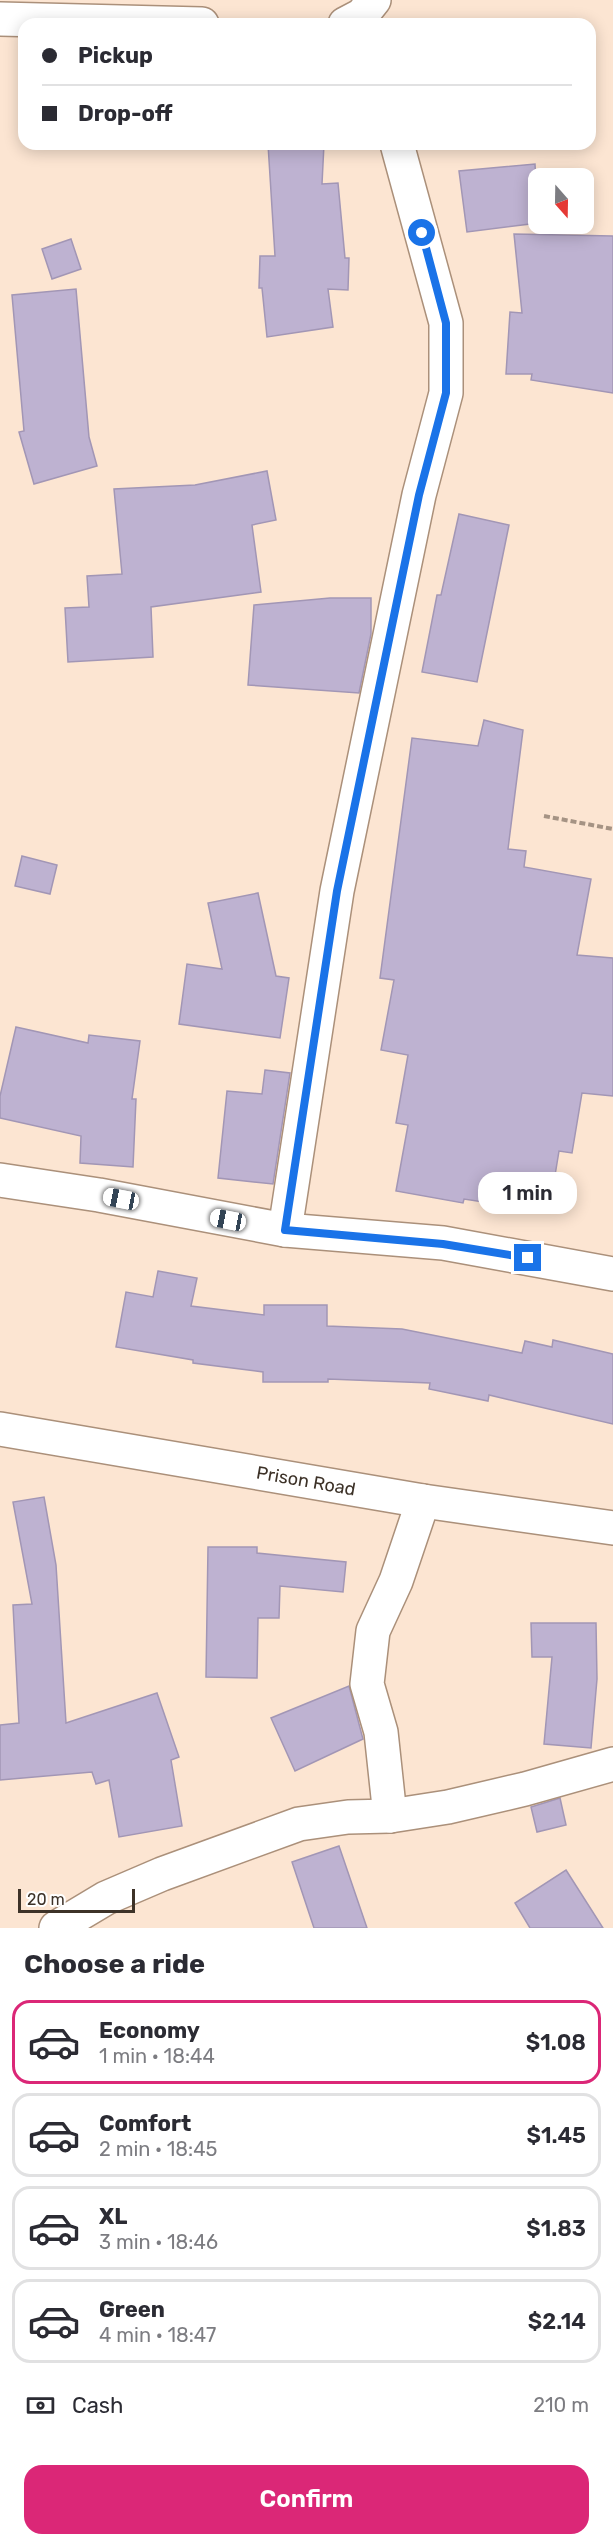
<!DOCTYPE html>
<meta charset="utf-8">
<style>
:root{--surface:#fff;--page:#f7f7f7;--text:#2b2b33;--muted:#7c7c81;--line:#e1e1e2;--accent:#db2777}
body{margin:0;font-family:Rubik,sans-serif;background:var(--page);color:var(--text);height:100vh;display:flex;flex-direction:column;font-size:22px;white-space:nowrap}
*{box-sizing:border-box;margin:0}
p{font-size:20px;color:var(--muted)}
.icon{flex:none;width:33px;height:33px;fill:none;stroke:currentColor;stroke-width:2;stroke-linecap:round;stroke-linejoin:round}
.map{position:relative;height:1928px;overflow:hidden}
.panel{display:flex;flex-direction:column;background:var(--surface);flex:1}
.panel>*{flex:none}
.top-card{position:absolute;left:18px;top:18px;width:578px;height:132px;border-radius:18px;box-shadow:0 3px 15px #0003;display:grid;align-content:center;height:132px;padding:0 24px;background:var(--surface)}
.needle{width:39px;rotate:160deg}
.buttons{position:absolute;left:528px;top:168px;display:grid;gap:12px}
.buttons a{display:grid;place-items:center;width:66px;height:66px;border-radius:12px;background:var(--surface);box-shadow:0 3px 15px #0003;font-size:30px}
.scale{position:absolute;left:18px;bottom:15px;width:117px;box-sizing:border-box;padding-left:6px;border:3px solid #3d3228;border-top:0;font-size:16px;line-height:21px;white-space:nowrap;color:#3d3228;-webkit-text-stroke:4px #fff;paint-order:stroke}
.end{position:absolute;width:27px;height:27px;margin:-14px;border:8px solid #1a73e8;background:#fff;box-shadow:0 0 0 3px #fff}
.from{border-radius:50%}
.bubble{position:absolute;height:42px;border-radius:18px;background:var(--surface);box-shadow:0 3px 15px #0003;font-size:20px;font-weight:600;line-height:42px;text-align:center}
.car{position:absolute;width:18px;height:36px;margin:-18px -9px;border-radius:8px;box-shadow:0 0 4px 2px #0007;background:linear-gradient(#fff 24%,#345 0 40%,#fff 0 76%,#345 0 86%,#fff 0)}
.top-card b{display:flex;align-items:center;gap:21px;height:57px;font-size:22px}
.top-card b+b{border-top:2px solid var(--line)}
.top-card i{width:15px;height:15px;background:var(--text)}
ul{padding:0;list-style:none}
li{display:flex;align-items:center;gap:18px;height:84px;margin:0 12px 9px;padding:0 12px;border:3px solid var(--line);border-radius:18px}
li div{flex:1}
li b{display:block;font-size:22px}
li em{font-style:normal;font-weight:600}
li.selected{border-color:var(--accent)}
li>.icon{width:54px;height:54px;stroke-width:1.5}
h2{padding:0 24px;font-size:27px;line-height:72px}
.pay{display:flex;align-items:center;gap:15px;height:66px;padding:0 24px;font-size:22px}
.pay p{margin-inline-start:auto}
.button{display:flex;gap:12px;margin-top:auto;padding:12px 24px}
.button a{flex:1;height:69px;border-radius:18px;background:var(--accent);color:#fff;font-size:24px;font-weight:600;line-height:69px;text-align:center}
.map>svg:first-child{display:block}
.building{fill:#beb2d1;stroke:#a296b5;stroke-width:1.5}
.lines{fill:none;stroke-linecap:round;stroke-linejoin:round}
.minor-casing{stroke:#ab907a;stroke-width:36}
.tertiary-casing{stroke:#ab907a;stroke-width:36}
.path{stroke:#a59384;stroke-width:4;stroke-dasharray:6 3;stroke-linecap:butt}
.minor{stroke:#fff;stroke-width:33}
.tertiary{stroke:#fff;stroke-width:33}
.route{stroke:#1a73e8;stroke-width:8}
.labels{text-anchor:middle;stroke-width:5;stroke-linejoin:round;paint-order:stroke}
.street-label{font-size:18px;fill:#3d3228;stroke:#fff}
</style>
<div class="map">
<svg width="613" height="1928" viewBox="0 0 613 1928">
<rect width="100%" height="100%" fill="#fce5d2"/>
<g class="building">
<polygon points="268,144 324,144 322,184 338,183 345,258 349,258 348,290 328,289 333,327 267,337 262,288 259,288 260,256 275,256"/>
<polygon points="535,164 538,223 467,232 459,171"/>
<polygon points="514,234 613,236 613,393 531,380 532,374 506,374 510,312 522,313"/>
<polygon points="71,239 81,269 52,279 42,249"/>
<polygon points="76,289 89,437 97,466 34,484 19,432 24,431 12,295"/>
<polygon points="267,471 276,520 252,525 261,592 151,607 153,657 68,662 65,608 89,607 87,576 122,574 114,489 195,485"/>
<polygon points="459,514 509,525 477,682 422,672 437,595 441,595"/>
<polygon points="330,598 371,598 371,634 359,693 248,685 254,605"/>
<polygon points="484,720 523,730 508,849 526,851 524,867 591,879 577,955 613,958 613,1096 582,1093 572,1153 559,1151 549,1212 464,1199 463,1203 396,1191 408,1125 396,1123 408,1055 381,1050 394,980 380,978 412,738 478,746"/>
<polygon points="22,856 57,865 50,894 15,886"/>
<polygon points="258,893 276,976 289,978 280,1038 179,1024 187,964 222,969 208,903"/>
<polygon points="16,1027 88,1043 89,1035 140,1041 132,1099 136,1099 133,1167 80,1163 81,1136 0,1118 0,1096"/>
<polygon points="265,1070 290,1073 273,1184 218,1178 227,1091 262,1094"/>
<polygon points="158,1271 197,1278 191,1306 264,1315 264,1305 327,1305 327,1326 402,1329 522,1353 525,1341 552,1347 553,1340 613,1354 613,1424 489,1395 488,1401 429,1389 430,1383 328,1379 328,1382 263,1382 263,1372 193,1363 193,1360 116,1347 126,1292 153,1297"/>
<polygon points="44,1497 56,1565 66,1723 157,1693 179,1757 171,1760 182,1826 119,1837 109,1780 96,1784 92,1772 0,1780 0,1725 19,1723 13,1605 32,1604 13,1502"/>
<polygon points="208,1547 257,1547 257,1553 346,1562 343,1592 280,1586 279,1618 258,1618 257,1678 206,1677"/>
<polygon points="531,1623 596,1623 597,1679 591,1748 544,1744 552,1657 532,1657"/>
<polygon points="349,1686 363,1739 295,1771 271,1718"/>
<polygon points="560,1798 566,1825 537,1832 531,1807"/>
<polygon points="339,1846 367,1928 314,1928 292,1862"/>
<polygon points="566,1870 603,1928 530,1928 515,1903"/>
</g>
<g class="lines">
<g class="minor-casing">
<g id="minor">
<polyline points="0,19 202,24"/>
<polyline points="345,24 362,15 374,0"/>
<polyline points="0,1180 99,1195 285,1230 443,1243 613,1274"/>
<polyline points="285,1230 337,891 419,495 446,393 446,323 397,144"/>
<polyline points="390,1816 381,1732 367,1684 373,1631 396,1581 423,1501"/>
<polyline points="56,1928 106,1898 162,1874 299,1824 348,1817 390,1816 448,1807 525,1789 613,1764"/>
</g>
</g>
<g class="tertiary-casing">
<polyline id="tertiary" points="0,1429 423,1501 613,1528"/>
</g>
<polyline class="path" points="544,816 613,829"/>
<use href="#minor" class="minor"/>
<use href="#tertiary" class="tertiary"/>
</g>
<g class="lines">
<polyline class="route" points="422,233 446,323 446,393 419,495 337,891 285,1230 443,1244 528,1258"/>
</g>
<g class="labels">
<g class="street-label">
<text transform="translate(306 1481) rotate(10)" y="6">Prison Road</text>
</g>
</g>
</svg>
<div class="buttons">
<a><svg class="needle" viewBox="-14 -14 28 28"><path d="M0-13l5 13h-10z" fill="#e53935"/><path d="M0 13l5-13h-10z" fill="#7c7c81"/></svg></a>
</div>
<div class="scale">20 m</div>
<i class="end from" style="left:422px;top:233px"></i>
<i class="end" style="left:528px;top:1258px"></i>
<div class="bubble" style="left:478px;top:1172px;width:99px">1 min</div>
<i class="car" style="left:121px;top:1199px;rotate:281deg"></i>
<i class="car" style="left:228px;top:1220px;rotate:281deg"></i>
<div class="top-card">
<b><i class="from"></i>Pickup</b>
<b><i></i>Drop-off</b>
</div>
</div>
<section class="panel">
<h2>Choose a ride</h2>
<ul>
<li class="selected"><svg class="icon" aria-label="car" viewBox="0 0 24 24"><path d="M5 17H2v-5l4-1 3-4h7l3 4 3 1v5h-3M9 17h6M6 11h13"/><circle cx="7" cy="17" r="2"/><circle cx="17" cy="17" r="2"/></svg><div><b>Economy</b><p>1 min · 18:44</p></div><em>$1.08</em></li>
<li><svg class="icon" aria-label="car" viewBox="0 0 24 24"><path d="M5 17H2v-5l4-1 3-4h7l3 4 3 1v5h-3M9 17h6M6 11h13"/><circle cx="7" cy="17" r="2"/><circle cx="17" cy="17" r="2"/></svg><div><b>Comfort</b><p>2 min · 18:45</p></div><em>$1.45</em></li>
<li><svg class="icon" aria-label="car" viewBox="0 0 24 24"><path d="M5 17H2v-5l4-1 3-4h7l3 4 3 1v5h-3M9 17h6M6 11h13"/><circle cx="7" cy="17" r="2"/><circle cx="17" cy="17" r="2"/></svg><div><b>XL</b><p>3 min · 18:46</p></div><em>$1.83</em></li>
<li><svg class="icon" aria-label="car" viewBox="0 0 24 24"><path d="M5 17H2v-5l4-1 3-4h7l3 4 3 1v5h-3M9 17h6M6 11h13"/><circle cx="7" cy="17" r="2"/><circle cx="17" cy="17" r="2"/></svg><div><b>Green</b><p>4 min · 18:47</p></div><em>$2.14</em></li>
</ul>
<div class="pay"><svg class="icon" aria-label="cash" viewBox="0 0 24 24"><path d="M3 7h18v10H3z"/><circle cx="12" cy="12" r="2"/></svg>Cash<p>210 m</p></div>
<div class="button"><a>Confirm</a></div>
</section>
